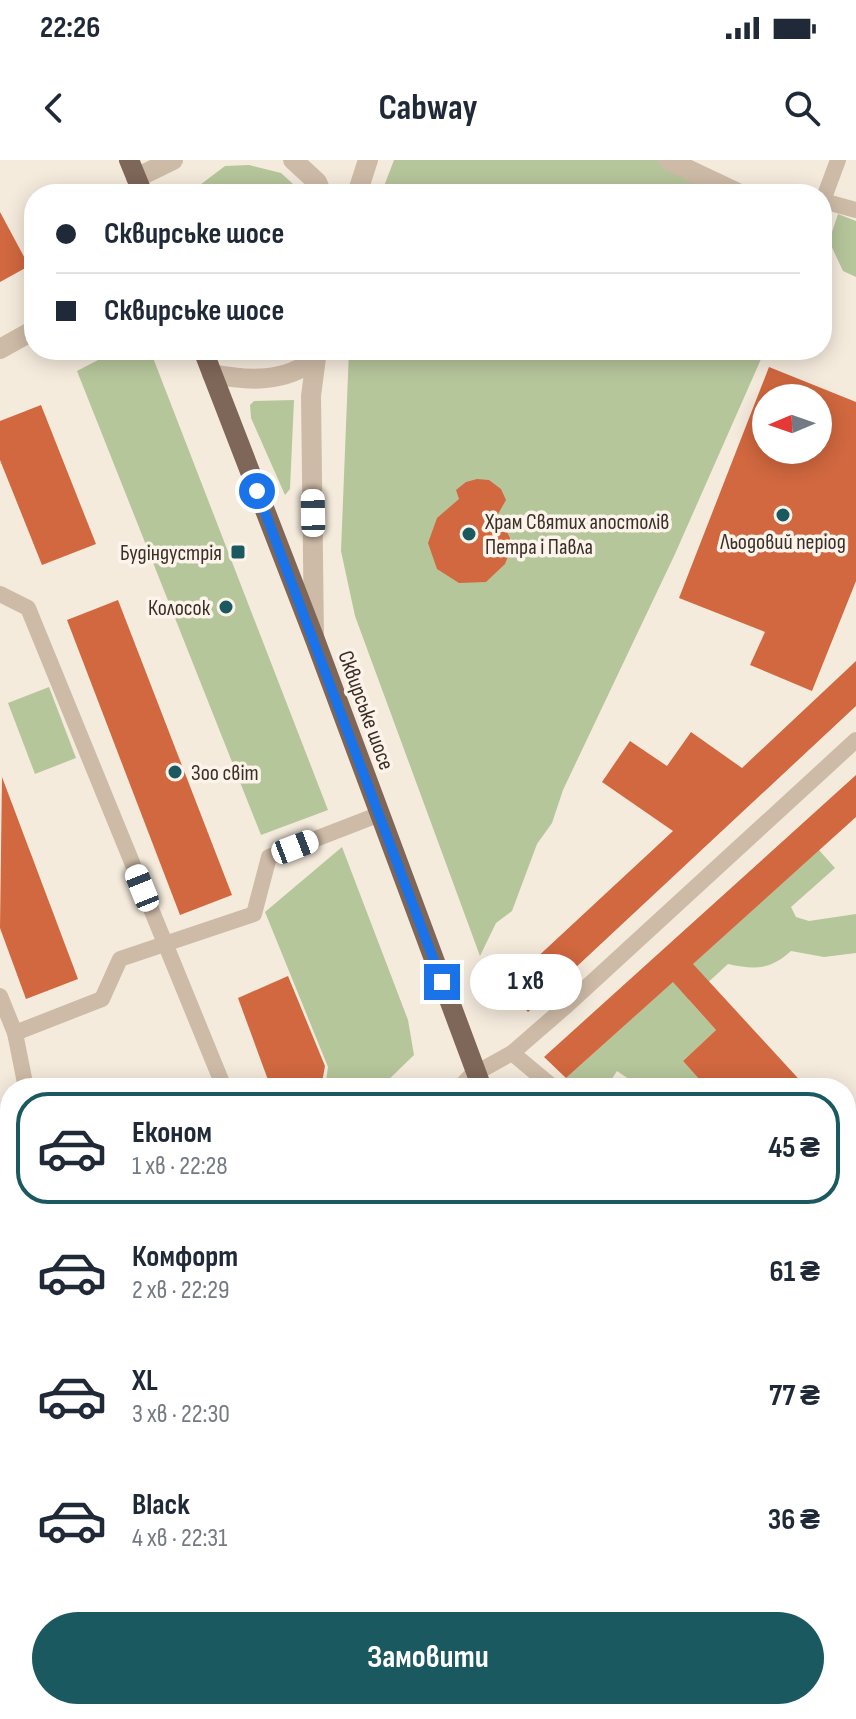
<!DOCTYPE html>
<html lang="uk">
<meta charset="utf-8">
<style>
:root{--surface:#fff;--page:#f6f6f7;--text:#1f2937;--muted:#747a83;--line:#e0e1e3;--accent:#1a5960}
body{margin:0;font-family:"Sofia Sans Condensed",sans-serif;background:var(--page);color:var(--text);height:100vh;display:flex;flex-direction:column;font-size:30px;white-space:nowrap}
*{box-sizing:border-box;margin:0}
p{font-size:26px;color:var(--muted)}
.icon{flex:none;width:44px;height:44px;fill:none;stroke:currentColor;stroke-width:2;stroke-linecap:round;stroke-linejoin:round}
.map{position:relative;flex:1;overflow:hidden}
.sheet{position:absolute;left:0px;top:918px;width:856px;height:642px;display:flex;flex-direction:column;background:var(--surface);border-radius:32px 32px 0 0;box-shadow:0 4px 20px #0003}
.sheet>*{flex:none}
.banner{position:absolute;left:24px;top:24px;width:808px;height:176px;border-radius:32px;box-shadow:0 4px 20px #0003;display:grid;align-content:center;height:176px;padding:0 32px;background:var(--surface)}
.needle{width:52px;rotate:268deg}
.controls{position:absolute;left:752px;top:224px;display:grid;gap:16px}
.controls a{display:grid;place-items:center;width:80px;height:80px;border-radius:50%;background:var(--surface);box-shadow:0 4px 20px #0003;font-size:40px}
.end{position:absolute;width:36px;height:36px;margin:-18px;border:10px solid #1a73e8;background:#fff;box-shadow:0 0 0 4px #fff}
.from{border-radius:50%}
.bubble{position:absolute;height:56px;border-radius:28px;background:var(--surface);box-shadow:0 4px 20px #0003;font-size:26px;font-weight:700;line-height:56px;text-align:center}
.car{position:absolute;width:24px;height:48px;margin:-24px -12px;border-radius:10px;box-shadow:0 0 6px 2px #0007;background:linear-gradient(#fff 24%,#345 0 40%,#fff 0 76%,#345 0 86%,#fff 0)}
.banner b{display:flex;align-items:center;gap:28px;height:76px;font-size:30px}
.banner b+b{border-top:2px solid var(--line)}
.banner i{width:20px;height:20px;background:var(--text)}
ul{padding:14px 0 0;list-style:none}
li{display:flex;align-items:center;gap:24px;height:112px;margin:0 16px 12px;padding:0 16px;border:4px solid transparent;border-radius:32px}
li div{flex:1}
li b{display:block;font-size:30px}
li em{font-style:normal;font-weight:700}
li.selected{border-color:var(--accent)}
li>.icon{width:72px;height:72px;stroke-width:1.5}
.cta{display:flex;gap:16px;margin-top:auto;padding:16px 32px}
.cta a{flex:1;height:92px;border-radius:48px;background:var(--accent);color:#fff;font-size:32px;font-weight:700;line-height:92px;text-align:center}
.status{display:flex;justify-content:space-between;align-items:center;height:56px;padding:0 40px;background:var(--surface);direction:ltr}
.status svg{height:22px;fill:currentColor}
header{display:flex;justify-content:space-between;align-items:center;height:104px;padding:0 32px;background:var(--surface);font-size:36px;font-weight:700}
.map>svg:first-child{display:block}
.green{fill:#b6c69b}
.building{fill:#d1683f;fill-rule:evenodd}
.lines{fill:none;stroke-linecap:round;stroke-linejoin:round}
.service{stroke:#cebba7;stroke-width:16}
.minor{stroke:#cebba7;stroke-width:20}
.tertiary{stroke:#cebba7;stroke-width:20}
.primary{stroke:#7e6658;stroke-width:20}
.route{stroke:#1a73e8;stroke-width:10}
.poi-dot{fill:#1a5960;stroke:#fcf4ea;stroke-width:3}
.labels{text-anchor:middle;stroke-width:7;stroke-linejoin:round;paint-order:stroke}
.poi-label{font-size:22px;fill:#3a2f28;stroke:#fcf4ea;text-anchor:start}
.street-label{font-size:22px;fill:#3a2f28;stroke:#fcf4ea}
</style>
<div class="status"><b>22:26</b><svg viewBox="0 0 49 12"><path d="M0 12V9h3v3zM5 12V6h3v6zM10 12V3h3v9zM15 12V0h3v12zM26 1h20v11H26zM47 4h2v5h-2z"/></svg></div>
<header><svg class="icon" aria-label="back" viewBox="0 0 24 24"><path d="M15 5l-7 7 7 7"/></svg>Cabway<svg class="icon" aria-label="search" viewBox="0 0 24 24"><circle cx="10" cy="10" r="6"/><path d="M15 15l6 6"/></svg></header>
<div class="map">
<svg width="856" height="1559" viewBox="0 0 856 1559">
<rect width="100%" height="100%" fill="#f5ebdd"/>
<g class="green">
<polygon points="394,0 668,0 740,34 381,34"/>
<polygon points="249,5 281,13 304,34 188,34 225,6"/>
<polygon points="838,54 856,61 856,117 843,111 829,81"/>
<polygon points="117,190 150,190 328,650 261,675 77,211"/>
<polygon points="349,190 765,190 675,394 563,630 552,663 537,684 512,751 496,763 480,796 355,456 341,391"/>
<polygon points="294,240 290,329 285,335 251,258 250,245 254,241"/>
<polygon points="49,527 76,598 35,614 8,543"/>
<polygon points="342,687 408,860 414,895 380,928 325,928 328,907 265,752"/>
<path d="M819,690L835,708L791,747L796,757L809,761L856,754V793L824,797L791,791C770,810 755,810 728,804L689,840L716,870L683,901L699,919L689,928H642L617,911L606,928H577L566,918Z"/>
<polygon points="203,1550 348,1550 330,1559 214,1559"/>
</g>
<g class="building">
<polygon points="0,52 29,106 0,122"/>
<path d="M769,207L856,242V421L812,531L750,505L765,472L679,438ZM766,238H818V290H766Z"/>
<polygon points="41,245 96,384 42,405 0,300 0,261"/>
<polygon points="477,319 489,320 501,329 506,340 498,354 510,378 510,391 505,404 486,422 459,423 437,409 428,383 437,358 459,339 456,330 466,322"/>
<polygon points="118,440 232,735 180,755 67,460"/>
<polygon points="856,501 856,546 528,852 505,827 673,671 602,622 630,581 667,606 691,572 742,608"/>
<polygon points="856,615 856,657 693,804 807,928 707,928 683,901 716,870 673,822 566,918 544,897"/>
<polygon points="2,617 78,819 26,839 0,768"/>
<polygon points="288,816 325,906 321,928 271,928 238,838"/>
</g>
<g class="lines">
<g class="service">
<polyline points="823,41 856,50"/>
<polyline points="822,43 838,0"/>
<polyline points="0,434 28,448 223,925 221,928"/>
<polyline points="0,836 15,873 102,839 120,799 254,754 269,697 380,654"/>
<polyline points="15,873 26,928"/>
<polyline points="512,893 554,928"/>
<polyline points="476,913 512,893 565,847 856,580"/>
<polyline points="0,1047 10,1037"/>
<polyline points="846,1287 856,1319"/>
<polyline points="464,1550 471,1559"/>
<polyline points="125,1559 135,1550"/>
</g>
<g class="minor">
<polyline points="668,0 740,34"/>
<polyline points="0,189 34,170"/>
<polyline points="462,928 476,913"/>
<polyline points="0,1383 10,1373"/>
</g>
<g class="tertiary">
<polyline points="293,0 317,22 322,34"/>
<polyline points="136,18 173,0"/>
<polyline points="357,34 368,0"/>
<path d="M212,214C248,221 285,223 315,199"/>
<polyline points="314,477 311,236 317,190"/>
</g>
<g class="primary">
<polyline points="129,0 143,34"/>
<polyline points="203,190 314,477 482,928"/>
<polyline points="726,1550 729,1559"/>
</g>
</g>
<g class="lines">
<polyline class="route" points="257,331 442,822"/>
</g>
<g class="poi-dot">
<circle cx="783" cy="355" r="8"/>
<circle cx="469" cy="374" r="8"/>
<rect x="230" y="384" width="16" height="16" rx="4"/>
<circle cx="226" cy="447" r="8"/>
<circle cx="175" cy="612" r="8"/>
</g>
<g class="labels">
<g class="poi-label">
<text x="485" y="369">Храм Святих апостолів<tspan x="485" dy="25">Петра і Павла</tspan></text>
<text x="783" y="389" text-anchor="middle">Льодовий період</text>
<text x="222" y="400" text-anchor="end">Будіндустрія</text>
<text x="210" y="455" text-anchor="end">Колосок</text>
<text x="191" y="620">Зоо світ</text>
</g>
<g class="street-label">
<text transform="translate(367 550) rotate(70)" y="8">Сквирське шосе</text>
</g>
</g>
</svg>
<div class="controls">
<a><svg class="needle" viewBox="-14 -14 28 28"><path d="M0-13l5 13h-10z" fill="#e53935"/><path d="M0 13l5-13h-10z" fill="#747a83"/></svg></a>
</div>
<i class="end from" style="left:257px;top:331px"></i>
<i class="end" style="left:442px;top:822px"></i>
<div class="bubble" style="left:470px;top:794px;width:112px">1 хв</div>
<i class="car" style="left:313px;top:353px;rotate:359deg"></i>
<i class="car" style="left:295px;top:687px;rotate:69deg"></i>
<i class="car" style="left:142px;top:728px;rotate:338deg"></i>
<div class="banner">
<b><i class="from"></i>Сквирське шосе</b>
<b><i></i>Сквирське шосе</b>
</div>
<section class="sheet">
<ul>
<li class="selected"><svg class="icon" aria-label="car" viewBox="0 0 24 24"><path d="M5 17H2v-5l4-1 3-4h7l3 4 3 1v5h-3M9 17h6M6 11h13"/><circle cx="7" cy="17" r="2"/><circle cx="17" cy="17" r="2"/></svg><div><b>Економ</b><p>1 хв · 22:28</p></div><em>45 ₴</em></li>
<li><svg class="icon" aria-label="car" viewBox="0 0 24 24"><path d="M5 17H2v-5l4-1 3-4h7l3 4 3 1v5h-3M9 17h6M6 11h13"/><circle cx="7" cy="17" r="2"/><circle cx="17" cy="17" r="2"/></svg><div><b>Комфорт</b><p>2 хв · 22:29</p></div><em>61 ₴</em></li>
<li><svg class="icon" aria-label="car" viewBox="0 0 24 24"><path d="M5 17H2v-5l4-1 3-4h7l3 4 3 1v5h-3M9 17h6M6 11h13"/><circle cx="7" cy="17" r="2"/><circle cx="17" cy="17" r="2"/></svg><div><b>XL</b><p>3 хв · 22:30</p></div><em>77 ₴</em></li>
<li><svg class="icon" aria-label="car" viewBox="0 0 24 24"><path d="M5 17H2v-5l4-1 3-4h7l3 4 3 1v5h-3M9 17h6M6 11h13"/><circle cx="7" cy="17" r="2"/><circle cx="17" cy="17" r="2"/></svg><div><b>Black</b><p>4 хв · 22:31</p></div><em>36 ₴</em></li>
</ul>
<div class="cta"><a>Замовити</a></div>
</section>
</div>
